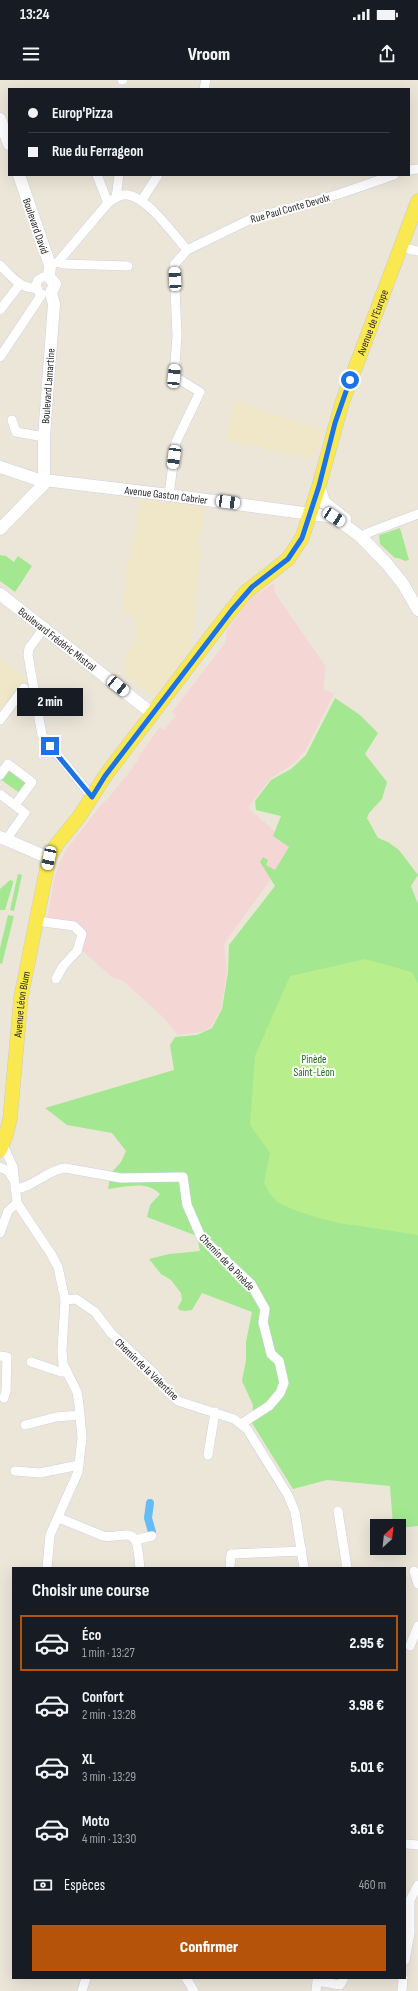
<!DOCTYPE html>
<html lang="fr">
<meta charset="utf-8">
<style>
:root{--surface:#171b24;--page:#242831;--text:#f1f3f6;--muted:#9ea1a6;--line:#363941;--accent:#b45309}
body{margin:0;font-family:"Sofia Sans Condensed",sans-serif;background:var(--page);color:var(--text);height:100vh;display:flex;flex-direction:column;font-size:15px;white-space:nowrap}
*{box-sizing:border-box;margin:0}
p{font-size:13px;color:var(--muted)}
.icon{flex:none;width:22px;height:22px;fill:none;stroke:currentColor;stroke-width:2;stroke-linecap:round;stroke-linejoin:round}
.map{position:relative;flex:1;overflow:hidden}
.details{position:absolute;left:12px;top:1487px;width:394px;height:412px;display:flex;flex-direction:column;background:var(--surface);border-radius:0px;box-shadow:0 4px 16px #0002}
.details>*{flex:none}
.top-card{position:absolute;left:8px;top:8px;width:402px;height:88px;border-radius:0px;box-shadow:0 4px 16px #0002;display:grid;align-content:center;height:88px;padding:0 20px;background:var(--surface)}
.needle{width:26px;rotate:27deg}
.fabs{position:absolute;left:370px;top:1439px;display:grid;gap:8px}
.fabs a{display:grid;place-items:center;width:36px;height:36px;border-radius:0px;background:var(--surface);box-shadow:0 4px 16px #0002;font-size:20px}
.end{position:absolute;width:18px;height:18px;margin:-9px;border:5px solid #1a73e8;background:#fff;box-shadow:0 0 0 2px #fff}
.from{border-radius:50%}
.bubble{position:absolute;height:28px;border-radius:0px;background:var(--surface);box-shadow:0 4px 16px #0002;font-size:13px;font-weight:800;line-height:28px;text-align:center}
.car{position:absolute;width:12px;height:24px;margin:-12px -6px;border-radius:5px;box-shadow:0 0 3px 1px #0007;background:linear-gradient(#fff 24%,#345 0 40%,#fff 0 76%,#345 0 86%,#fff 0)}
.top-card b{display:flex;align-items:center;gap:14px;height:38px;font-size:15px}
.top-card b+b{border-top:1px solid var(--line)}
.top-card i{width:10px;height:10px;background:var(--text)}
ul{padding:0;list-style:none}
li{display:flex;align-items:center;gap:12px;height:56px;margin:0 8px 6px;padding:0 12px;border:2px solid transparent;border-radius:0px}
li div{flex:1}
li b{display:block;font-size:15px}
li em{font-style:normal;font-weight:800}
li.selected{border-color:var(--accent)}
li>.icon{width:36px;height:36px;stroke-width:1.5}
h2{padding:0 20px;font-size:18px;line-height:48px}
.pay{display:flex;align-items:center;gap:10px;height:44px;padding:0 20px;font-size:15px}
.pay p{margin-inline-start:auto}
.button{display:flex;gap:8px;margin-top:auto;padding:8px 20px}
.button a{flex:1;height:46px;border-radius:0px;background:var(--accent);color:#fff;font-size:16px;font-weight:800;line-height:46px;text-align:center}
.status{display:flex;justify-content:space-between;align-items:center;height:28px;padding:0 20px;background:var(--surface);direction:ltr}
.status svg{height:11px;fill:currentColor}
header{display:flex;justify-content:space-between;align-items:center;height:52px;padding:0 20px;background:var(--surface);font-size:18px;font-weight:800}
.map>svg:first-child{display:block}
.education{fill:#efe7c7}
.medical{fill:#f4d7d5}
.green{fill:#a3e791}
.pitch{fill:#b8ef8c}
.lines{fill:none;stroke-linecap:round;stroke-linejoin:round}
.canal{stroke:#64bcf6;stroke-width:8}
.street-casing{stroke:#cecfe3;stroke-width:10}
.secondary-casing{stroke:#cecfe3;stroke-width:13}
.primary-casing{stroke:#cbcbcb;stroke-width:15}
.street{stroke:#fff;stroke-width:9}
.secondary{stroke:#fff;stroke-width:12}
.primary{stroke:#fae850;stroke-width:14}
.route{stroke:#1a73e8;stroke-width:5}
.labels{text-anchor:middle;stroke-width:4;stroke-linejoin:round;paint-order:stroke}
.street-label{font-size:11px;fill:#282828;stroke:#fff}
.park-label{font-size:11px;fill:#1b6915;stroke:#fff}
</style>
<div class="status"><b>13:24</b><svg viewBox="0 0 49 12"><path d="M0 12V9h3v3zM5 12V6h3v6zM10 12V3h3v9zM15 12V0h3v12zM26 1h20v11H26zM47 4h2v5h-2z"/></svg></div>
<header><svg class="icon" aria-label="menu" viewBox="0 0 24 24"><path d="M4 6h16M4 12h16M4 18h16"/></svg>Vroom<svg class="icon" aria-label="share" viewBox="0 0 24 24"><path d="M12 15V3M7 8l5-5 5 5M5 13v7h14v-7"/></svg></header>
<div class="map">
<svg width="418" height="1911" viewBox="0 0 418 1911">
<rect width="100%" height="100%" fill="#ece6d9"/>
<g class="education">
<polygon points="234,321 324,350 313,379 226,360"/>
<polygon points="140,419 205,427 202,453 197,458 201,474 191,568 153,617 122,592 125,586 125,579 134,562 137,545 136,540 131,539 131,533 122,531 127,497 124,497 134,459"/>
<polygon points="0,579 26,599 2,630 0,629"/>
</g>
<polygon class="medical" points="274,503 275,513 326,587 323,609 334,614 305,671 293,684 270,699 248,728 291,765 268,803 224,864 227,890 221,929 211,947 202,952 178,955 164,938 122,900 113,898 80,869 83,853 47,839 55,794 66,770 104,721 106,721 134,686 139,678 138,677 160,647 164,650 176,635 172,632 225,563 227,550 252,517"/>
<g class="green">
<polygon points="400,448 409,480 405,481 398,478 395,478 380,464 379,455"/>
<polygon points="0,475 6,476 14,482 18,476 32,486 15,512 0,501"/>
<path d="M335,618L360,635L378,653L365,674L387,702L382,719L369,733L367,738L378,758L388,762L399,770L418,795L411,806L418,824V1446L399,1448V1446H393L390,1406L327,1400L293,1409L252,1343L253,1325L242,1301L246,1280V1262L252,1232L202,1213L192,1230L185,1231L179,1230L178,1227L182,1220L181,1213L171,1200L161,1194L149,1179L169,1174L200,1171L197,1156L147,1137L150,1125L160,1114C147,1100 126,1107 108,1109L111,1093L121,1082L126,1071L112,1053L67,1045L45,1028L174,990L170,965L175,957L197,955L212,948L222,929L228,892L229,865L275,806L260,782L263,777L268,780L266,785L275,790L289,767L273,756L281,736L256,730L255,721L271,700L291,689L306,675Z"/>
<polygon points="9,687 29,703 21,714 0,699"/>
<polygon points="18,794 22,795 14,831 10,830"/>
<polygon points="10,800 13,801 13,803 6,827 5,830 0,830 0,809"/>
<polygon points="8,835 14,836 2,884 0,883 0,868"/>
</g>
<path class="pitch" d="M365,879L412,892L418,904V1155L354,1145C342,1146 281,1128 274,1119C270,1115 267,1108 264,1103L270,1073L250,1045L255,976L290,896Z"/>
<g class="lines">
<polyline class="canal" points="150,1423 148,1438 152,1452"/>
<g class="street-casing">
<g id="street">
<polyline points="122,0 123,0"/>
<polyline points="204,9 206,0"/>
<polyline points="409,90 418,89"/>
<polyline points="97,95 108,123"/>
<polyline points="116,118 119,95"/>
<polyline points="142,120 158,95"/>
<polyline points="400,167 418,171"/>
<polyline points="58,182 63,184 128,186"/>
<path d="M0,185C10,195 21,210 37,208"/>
<path d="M50,185L58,182L108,123C113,119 121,114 128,115C148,118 174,155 187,170"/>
<polyline points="39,213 36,205 38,200 43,197 49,197"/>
<polyline points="0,230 20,204"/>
<polyline points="0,277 42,214"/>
<polyline points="12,340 16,352 44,357"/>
<polyline points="169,415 176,362 200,312 174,296 177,256 174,185 187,170 251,139 339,114 394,95"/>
<polyline points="361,457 370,452 418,434"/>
<polyline points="45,547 29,568 28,575 42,655 92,717"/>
<polyline points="0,640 24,608"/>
<polyline points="0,695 8,684 32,702 15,725"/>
<polyline points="0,714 25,733 6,760"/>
<polyline points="37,841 74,846 82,854 77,871 63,886 56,899"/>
<polyline points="3,1065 13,1087 17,1123 51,1174 58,1187 65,1220 62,1270 63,1284 77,1312 79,1325 82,1358 78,1392 50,1455 47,1488"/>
<polyline points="0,1087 8,1091 14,1100"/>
<path d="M15,1109C34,1107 47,1090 65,1088L121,1098L183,1097L187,1125L201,1157L251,1204L265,1229L263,1242L271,1274L279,1281L284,1303L280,1313L269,1326L241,1344"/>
<polyline points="0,1153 8,1131 17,1123"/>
<polyline points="65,1220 76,1219 95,1232 111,1253 154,1293 169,1313 178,1321 234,1339 247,1349 288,1415 295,1432 304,1488"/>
<polyline points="0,1276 7,1277 6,1311 4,1318"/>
<polyline points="31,1282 61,1292 67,1292"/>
<polyline points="25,1345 56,1337 80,1335"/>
<polyline points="208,1375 215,1332"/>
<polyline points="15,1391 40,1393 79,1385"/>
<polyline points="338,1431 347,1488"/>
<path d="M59,1438L103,1456C110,1458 117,1455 125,1455C140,1453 138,1477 140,1488"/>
<polyline points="135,1460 152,1456"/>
<polyline points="230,1488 231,1474 302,1471"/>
<polyline points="414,1491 418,1504"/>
<polyline points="410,1566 418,1546"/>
<polyline points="407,1764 418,1765"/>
<polyline points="405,1880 410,1853 410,1820 418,1805"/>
<polyline points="186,1898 194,1911"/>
<polyline points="82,1911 86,1898"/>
<polyline points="316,1911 317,1901 340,1905 344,1898"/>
<polyline points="402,1911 403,1898"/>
</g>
</g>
<g class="secondary-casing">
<g id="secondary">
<polyline points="0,39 9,64"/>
<path id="s1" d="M0,387L36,399L169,415L334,437L361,457L387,484L403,504L418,530"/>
<polyline points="319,406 324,422 345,439"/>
<path id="s2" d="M0,449L44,404V357L54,224L51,213L55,204L49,197L50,185L19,95"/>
<path id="s3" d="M0,514L153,634"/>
<polyline points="0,757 49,778"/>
</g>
</g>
<g class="primary-casing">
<g id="primary">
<path id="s4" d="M0,1070L6,1055L10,1039L21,917L49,778L57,764L79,737L105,696L225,538L246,512L288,479L302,458L319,406L342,323L418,121"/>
</g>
</g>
<use href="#street" class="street"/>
<use href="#secondary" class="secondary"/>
<use href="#primary" class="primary"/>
</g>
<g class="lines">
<polyline class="route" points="50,666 92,717 105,696 232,530 252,507 288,479 302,458 319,406 335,343 350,300"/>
</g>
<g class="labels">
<g class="street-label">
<text transform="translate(290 128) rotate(-16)" y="4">Rue Paul Conte Devolx</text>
<text transform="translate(36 146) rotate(71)" y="4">Boulevard David</text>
<text dy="4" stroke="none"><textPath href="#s4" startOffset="934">Avenue de l'Europe</textPath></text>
<text dy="4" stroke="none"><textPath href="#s2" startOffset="161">Boulevard Lamartine</textPath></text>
<text dy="4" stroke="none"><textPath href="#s1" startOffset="169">Avenue Gaston Cabrier</textPath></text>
<text dy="4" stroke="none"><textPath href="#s3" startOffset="73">Boulevard Frédéric Mistral</textPath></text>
<text dy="4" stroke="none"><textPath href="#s4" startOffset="148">Avenue Léon Blum</textPath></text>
<text transform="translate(227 1182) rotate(46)" y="4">Chemin de la Pinède</text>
<text transform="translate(147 1289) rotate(44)" y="4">Chemin de la Valentine</text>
</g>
<g class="park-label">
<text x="314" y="983">Pinède<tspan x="314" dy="13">Saint-Léon</tspan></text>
</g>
</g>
</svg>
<div class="fabs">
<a><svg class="needle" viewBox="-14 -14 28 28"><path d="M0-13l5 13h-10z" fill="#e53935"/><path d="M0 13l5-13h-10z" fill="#9ea1a6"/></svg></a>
</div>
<i class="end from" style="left:350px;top:300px"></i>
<i class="end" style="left:50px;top:666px"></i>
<div class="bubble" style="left:17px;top:608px;width:66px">2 min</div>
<i class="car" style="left:175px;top:199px;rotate:357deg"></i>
<i class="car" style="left:174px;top:296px;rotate:5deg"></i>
<i class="car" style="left:174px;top:377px;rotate:188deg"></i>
<i class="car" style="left:228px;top:422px;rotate:98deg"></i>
<i class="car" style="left:334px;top:437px;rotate:123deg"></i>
<i class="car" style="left:118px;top:606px;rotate:129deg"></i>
<i class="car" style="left:49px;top:778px;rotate:192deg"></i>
<div class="top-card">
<b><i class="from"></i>Europ'Pizza</b>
<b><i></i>Rue du Ferrageon</b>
</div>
<section class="details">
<h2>Choisir une course</h2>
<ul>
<li class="selected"><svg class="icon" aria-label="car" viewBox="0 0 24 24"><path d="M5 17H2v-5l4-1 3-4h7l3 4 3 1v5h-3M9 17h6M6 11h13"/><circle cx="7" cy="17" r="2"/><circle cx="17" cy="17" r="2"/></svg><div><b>Éco</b><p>1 min · 13:27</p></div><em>2.95 €</em></li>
<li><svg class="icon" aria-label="car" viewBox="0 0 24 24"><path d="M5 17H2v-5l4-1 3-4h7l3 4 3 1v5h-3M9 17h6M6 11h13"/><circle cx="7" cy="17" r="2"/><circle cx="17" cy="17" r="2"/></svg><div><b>Confort</b><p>2 min · 13:28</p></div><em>3.98 €</em></li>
<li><svg class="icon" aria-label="car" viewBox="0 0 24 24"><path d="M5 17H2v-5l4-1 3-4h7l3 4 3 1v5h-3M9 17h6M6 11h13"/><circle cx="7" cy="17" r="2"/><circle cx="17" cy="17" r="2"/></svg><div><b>XL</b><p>3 min · 13:29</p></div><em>5.01 €</em></li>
<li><svg class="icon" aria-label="car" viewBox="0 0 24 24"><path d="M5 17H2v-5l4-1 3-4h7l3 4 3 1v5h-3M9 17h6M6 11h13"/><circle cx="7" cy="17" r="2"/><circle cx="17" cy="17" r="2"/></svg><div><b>Moto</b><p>4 min · 13:30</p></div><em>3.61 €</em></li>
</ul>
<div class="pay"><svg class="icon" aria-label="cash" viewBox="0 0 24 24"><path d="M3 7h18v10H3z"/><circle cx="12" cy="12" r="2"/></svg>Espèces<p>460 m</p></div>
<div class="button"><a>Confirmer</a></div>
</section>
</div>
